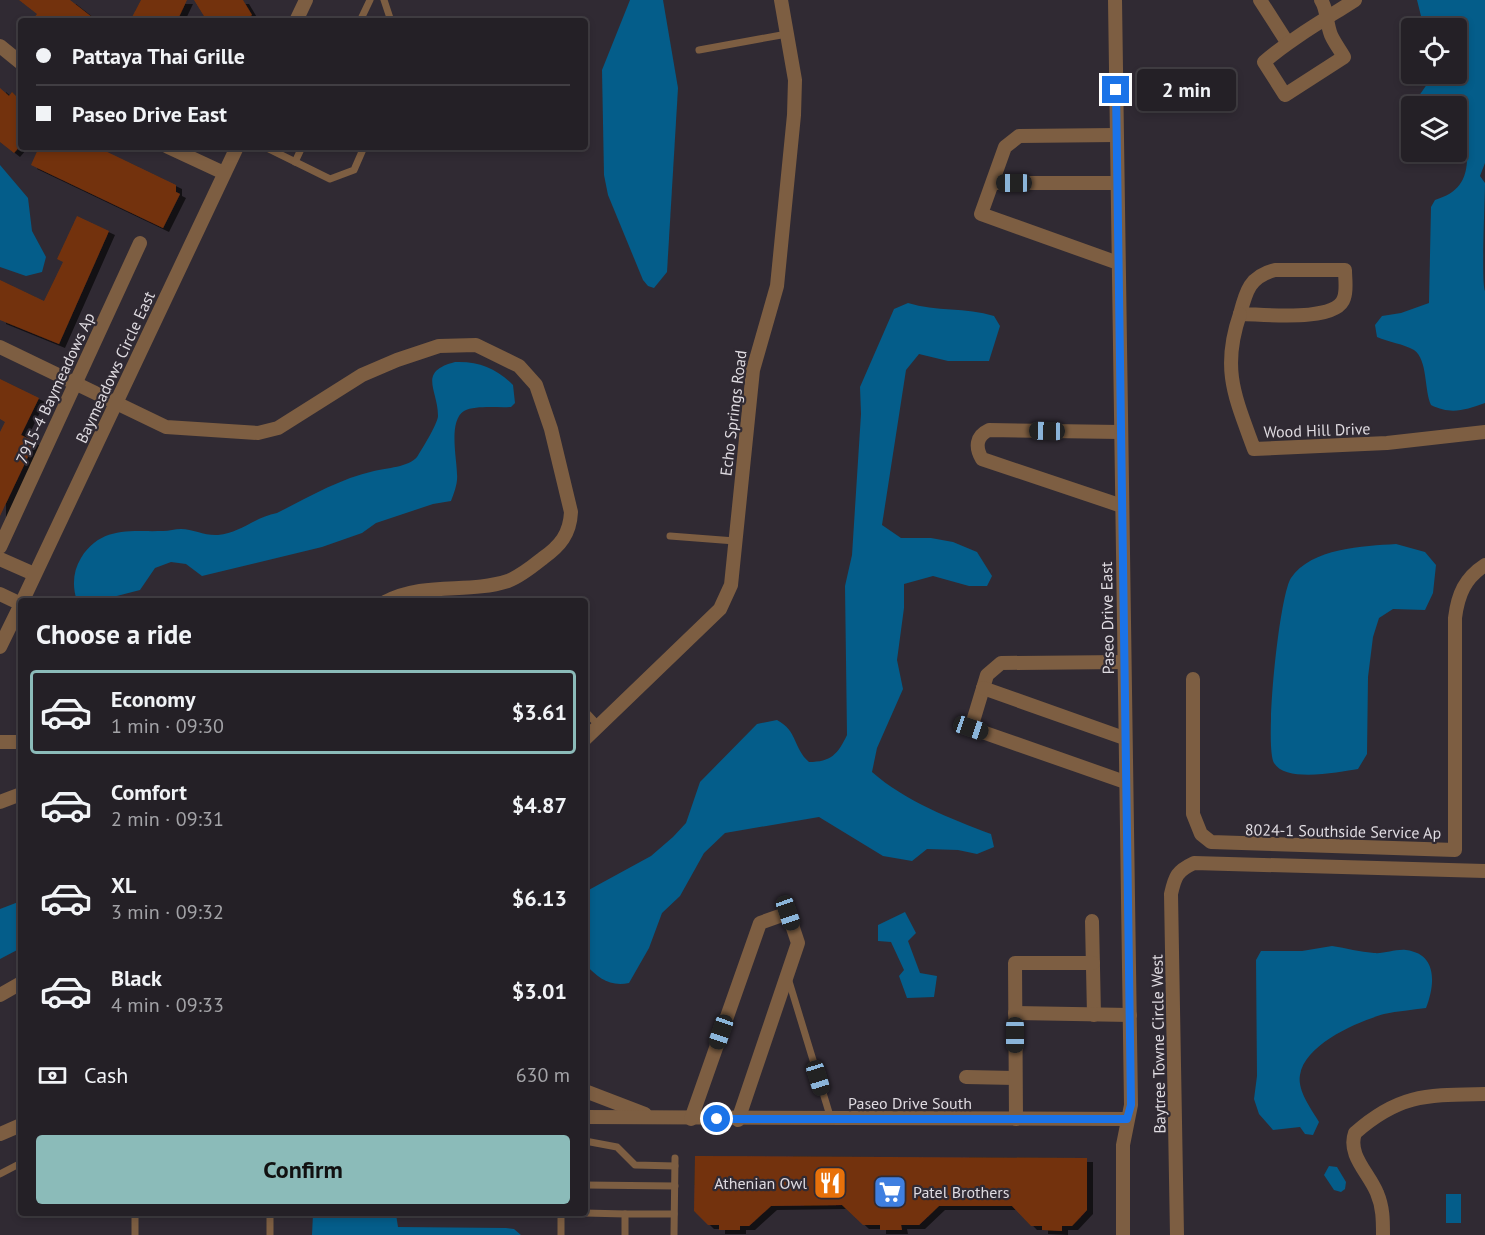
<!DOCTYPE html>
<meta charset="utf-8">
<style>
:root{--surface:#242026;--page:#2c282e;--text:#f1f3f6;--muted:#a3a3a7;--line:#413e43;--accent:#8bbbb9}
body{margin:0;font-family:"PT Sans",sans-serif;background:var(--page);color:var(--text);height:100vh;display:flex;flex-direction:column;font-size:22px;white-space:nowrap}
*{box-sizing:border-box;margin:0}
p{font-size:20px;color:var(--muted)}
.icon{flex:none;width:33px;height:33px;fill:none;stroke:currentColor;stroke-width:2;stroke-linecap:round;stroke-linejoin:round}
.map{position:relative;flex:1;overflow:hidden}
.sheet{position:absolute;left:18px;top:598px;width:570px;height:618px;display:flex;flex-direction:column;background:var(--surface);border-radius:6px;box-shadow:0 3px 9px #0003,0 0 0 2px var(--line)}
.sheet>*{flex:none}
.hud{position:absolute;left:18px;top:18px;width:570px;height:132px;border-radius:6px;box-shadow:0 3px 9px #0003,0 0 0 2px var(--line);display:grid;align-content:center;height:132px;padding:0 18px;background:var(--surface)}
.tools{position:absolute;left:1401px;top:18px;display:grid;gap:12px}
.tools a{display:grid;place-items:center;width:66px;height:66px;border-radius:6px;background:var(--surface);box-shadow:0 3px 9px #0003,0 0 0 2px var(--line);font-size:30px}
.end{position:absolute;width:27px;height:27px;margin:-14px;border:8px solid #1a73e8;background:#fff;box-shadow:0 0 0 3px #fff}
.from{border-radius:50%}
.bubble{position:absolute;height:42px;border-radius:6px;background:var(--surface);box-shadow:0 3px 9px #0003,0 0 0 2px var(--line);font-size:20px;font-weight:700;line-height:42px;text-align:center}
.car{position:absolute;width:18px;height:36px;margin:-18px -9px;border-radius:8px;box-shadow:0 0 4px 2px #0007;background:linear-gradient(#222 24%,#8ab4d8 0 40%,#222 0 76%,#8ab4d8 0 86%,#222 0)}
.hud b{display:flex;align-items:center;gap:21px;height:57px;font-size:22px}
.hud b+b{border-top:2px solid var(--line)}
.hud i{width:15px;height:15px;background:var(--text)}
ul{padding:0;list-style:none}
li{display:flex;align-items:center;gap:18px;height:84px;margin:0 12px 9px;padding:0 6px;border:3px solid transparent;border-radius:6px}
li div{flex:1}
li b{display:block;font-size:22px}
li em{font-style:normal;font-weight:700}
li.current{border-color:var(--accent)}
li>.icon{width:54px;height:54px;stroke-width:1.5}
h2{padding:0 18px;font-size:27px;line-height:72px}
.pay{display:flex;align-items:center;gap:15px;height:66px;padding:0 18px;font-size:22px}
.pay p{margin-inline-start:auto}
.action{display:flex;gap:12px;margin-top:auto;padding:12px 18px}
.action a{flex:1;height:69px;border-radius:6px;background:var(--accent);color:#111;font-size:24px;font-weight:700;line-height:69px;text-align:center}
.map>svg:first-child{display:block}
.water{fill:#045d8a}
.building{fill:#73320d;filter:url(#shadow)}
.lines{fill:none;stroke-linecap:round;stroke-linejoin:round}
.service{stroke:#7d5e42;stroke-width:7}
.minor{stroke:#7d5e42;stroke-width:14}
.route{stroke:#1a73e8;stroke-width:8}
.labels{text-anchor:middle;stroke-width:4.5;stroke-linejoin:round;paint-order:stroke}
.street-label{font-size:16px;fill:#dfdbe1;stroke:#302a33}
.poi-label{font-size:16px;fill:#dfdbe1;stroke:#302a33;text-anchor:end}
</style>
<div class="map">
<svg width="1485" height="1235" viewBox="0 0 1485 1235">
<defs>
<filter id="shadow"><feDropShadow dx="6" dy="4" stdDeviation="0" flood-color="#0009"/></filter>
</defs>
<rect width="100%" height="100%" fill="#302a33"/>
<g class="water">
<polygon points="630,0 663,0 678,88 667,272 654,288 648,286 643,280 608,195 604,175 602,70"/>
<path d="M1417,0H1485V163L1480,176L1485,183C1485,200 1481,283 1485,291V403C1465,410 1451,415 1431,405C1424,390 1428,360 1414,350C1404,344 1388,342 1377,337L1375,325L1382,316L1401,313L1429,303L1431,207L1435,200C1459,193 1468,179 1467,154L1457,151L1456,106H1412L1434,74H1456V28H1424Z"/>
<polygon points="0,165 28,198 32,231 46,257 42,272 26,276 0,267"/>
<path d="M908,303C936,312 966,307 994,316L1000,326L989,361H948L919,354L906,370L882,525L901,538H931L953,542L977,552L992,576L987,586H969L933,576L904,584V608L897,660L903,689L877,748L872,772C905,801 951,819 991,834L994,847L977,854L958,850L927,849L912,861L883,856L819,817L725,833L704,853L680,896L662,913L649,948L629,983C610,987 598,978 585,964V892L651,856L673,837L686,823L700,782L757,724L777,720C798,731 793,748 809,762C831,762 838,754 847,735L845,586L852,555L861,414L860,387L894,309Z"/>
<path d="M455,362C479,361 496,368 513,385L515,403L511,407C498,408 476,405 464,411C448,421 457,459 457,474C458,483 454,493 451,501L433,504L376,523L362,533L322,547L202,576L186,564L171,562L155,568L140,590L109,598L105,601H77C72,586 73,571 81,558C101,526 130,532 163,531C169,531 175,529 181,529C193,529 205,536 218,535C240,533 255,517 277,513C309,497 339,479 374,471C386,468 409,467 417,457C421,451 438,423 438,416C438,389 417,372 455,362Z"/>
<path d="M1396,544L1425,552L1436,565L1433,593L1425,610L1393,609L1379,618L1373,637L1368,677L1367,754L1358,769C1339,772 1286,783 1274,763C1264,746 1279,596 1291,578C1311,548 1364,546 1396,544Z"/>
<polygon points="21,901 21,948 0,959 0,909"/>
<polygon points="905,912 916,933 908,941 920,973 937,976 934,997 907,998 899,976 904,970 891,942 878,941 878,925"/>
<path d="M1332,946C1346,948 1360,952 1374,953C1384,954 1395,949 1406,950C1438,954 1435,985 1426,1008C1412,1010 1398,1011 1384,1014C1357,1022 1305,1044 1300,1075C1297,1091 1312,1110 1319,1122L1313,1135L1305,1134L1300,1127L1273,1130L1259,1114L1254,1099L1257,1076L1256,960L1261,951H1302Z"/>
<polygon points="1329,1166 1337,1167 1346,1182 1345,1189 1341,1192 1334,1190 1324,1175"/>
<rect x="1446" y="1194" width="15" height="29"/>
<polygon points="313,1214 396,1214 398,1227 506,1228 514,1229 521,1235 312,1235"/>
</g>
<g class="building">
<polygon points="19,0 70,0 97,21 31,21 37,14"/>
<polygon points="141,0 187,0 177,21 130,21"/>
<polygon points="194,0 243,0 252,15 242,21 207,21"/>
<polygon points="0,88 9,96 12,92 21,101 21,145 14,153 0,142"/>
<polygon points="39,147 97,147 176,185 176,192 180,194 163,228 31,165"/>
<polygon points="77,216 109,231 59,344 0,320 0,280 44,301 63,262 57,259"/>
<polygon points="0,379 39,398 21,435 35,442 0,516 0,432 5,422 0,419"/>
<polygon points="695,1156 1087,1158 1087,1210 1072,1226 1062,1226 1062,1231 1042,1230 1042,1226 1031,1226 1012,1206 939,1206 919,1225 901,1225 902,1230 880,1230 880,1225 863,1225 842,1205 771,1206 749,1226 740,1226 740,1230 719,1230 719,1225 708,1225 694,1211"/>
</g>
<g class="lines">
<g class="service">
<polyline points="384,0 391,21"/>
<polyline points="360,21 370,0"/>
<polyline points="699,50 787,34"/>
<polyline points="265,147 330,179 354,170 364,147"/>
<polyline points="295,162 302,147"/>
<polyline points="670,536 735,541"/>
<polyline points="585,711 598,725"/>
<polyline points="788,978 831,1119"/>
<polyline points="585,1141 617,1147 635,1165 675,1166"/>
<polyline points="0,1174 21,1163"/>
<polyline points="585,1185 675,1186"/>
<polyline points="585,1213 625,1214"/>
<polyline points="135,1214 135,1235"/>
<polyline points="561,1214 561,1235"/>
<polyline points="270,1235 270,1214"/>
<polyline points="625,1235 625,1214 674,1214"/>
<polyline points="674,1235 675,1158"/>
</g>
<g class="minor">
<polyline points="1115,0 1131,1105 1123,1145 1123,1235"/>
<polyline points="1260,0 1287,42"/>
<path d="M1321,0C1328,11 1326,23 1331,35C1334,42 1340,50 1344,57L1285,95L1264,62C1292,38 1324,20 1355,0"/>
<polyline points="296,21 306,0"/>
<polyline points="0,46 21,63"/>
<polyline points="1116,135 1019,136 1005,147 981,214 1118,263"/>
<polyline points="168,147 224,173"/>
<polyline points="994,183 1117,183"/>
<path d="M1275,270H1345C1345,279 1347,290 1344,298C1337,323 1262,314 1240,314C1246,291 1250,276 1275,270Z"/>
<path d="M1240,314C1221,369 1235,397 1254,449L1387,443L1485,432"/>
<path d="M0,347L166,427L258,433L278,428L362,375L397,360L439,346L476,345L519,366L536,385L551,429L571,512C570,534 560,546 543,558C533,566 521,576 508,581C467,594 426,581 385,602"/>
<path d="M1120,432L989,430C976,436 975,447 982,459L1122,506"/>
<polyline points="0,547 140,243"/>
<polyline points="0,559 34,574"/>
<polyline points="0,594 21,604 0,647"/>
<polyline points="22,602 237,147"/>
<polyline points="1124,662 1001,663 987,675 971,728 1125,782"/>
<path d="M1193,679V814L1201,834L1211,842L1455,850V618C1458,594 1465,578 1485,565"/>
<polyline points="983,688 1124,738"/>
<polyline points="585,739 720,609 731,585 753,370 777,286 794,115 795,80 781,0"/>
<polyline points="0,742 21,742"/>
<polyline points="0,802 21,794"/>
<polyline points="1092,921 1094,1015"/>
<polyline points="0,995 21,983"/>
<polyline points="1015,1013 1130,1015"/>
<polyline points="966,1077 1015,1078"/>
<polyline points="585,1091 645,1114"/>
<polyline points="585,1117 1127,1119"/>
<polyline points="691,1119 760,923 788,913 798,943 738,1120"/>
<polyline points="1016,1119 1015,963 1093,963"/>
<polyline points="0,1134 21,1125"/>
<path d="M1177,1235L1171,894C1175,876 1177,871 1194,863L1485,871"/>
<path d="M1383,1235C1383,1220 1383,1207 1377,1193C1369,1173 1347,1155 1355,1133C1400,1093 1429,1095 1485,1094"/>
</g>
</g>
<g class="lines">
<polyline class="route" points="717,1119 1127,1119 1131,1105 1116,90"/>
</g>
<defs>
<g id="restaurant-square" transform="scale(1.725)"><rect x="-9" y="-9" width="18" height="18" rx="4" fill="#e8710a" stroke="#302a33"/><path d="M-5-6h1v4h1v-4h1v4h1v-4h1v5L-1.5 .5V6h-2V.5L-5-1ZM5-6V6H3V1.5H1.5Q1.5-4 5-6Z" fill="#fff"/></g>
<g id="supermarket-square" transform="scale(1.725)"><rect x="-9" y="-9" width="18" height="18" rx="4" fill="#3f7fe0" stroke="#302a33"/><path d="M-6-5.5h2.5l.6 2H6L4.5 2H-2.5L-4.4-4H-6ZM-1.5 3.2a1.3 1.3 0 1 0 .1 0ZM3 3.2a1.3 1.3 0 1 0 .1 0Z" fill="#fff"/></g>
</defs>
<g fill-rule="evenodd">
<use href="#restaurant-square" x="830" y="1183"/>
<use href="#supermarket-square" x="890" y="1192"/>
</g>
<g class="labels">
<g class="street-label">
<text transform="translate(115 367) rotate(-65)" y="6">Baymeadows Circle East</text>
<text transform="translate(55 388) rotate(-65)" y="6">7915-4 Baymeadows Ap</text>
<text transform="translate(733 413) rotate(-83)" y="6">Echo Springs Road</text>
<text transform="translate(1317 430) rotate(-2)" y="6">Wood Hill Drive</text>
<text transform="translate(1107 618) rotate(-91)" y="6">Paseo Drive East</text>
<text transform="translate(1343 831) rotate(1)" y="6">8024-1 Southside Service Ap</text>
<text transform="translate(1158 1044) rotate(-91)" y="6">Baytree Towne Circle West</text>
<text x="910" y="1109">Paseo Drive South</text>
</g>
<g class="poi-label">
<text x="807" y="1189">Athenian Owl</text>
<text x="913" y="1198" text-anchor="start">Patel Brothers</text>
</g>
</g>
</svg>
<div class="tools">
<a><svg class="icon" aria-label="locate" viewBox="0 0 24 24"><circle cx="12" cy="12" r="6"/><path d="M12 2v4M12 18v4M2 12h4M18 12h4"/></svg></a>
<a><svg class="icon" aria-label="layers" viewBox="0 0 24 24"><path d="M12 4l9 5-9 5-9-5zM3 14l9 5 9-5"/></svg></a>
</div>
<i class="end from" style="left:717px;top:1119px"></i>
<i class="end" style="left:1116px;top:90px"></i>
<div class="bubble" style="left:1137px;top:69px;width:99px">2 min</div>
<i class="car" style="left:1014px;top:183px;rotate:270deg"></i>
<i class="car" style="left:1047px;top:431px;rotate:271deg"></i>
<i class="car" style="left:971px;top:728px;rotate:109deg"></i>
<i class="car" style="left:788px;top:913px;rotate:161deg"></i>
<i class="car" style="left:721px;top:1032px;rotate:199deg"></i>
<i class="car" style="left:1015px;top:1035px;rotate:180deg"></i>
<i class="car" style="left:818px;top:1078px;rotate:163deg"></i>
<div class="hud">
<b><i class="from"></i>Pattaya Thai Grille</b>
<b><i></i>Paseo Drive East</b>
</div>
<section class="sheet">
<h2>Choose a ride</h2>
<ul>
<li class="current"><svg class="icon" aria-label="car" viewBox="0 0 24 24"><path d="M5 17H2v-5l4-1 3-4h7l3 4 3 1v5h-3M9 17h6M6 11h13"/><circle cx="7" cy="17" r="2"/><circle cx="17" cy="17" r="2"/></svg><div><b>Economy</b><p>1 min · 09:30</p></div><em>$3.61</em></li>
<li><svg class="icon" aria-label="car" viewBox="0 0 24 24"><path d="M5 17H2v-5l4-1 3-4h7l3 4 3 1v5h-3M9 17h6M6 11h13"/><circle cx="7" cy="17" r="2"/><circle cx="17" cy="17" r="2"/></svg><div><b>Comfort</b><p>2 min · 09:31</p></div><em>$4.87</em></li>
<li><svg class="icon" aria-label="car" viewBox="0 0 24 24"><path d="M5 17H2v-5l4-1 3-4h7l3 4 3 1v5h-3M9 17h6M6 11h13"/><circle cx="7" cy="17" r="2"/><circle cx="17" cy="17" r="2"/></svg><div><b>XL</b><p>3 min · 09:32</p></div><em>$6.13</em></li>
<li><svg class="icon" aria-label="car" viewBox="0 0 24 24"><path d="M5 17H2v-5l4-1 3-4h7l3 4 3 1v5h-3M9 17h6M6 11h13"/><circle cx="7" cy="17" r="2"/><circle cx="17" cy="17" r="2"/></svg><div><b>Black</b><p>4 min · 09:33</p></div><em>$3.01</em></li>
</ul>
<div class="pay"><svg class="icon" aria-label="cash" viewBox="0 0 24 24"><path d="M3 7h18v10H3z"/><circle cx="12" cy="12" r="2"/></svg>Cash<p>630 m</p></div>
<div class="action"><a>Confirm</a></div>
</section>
</div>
